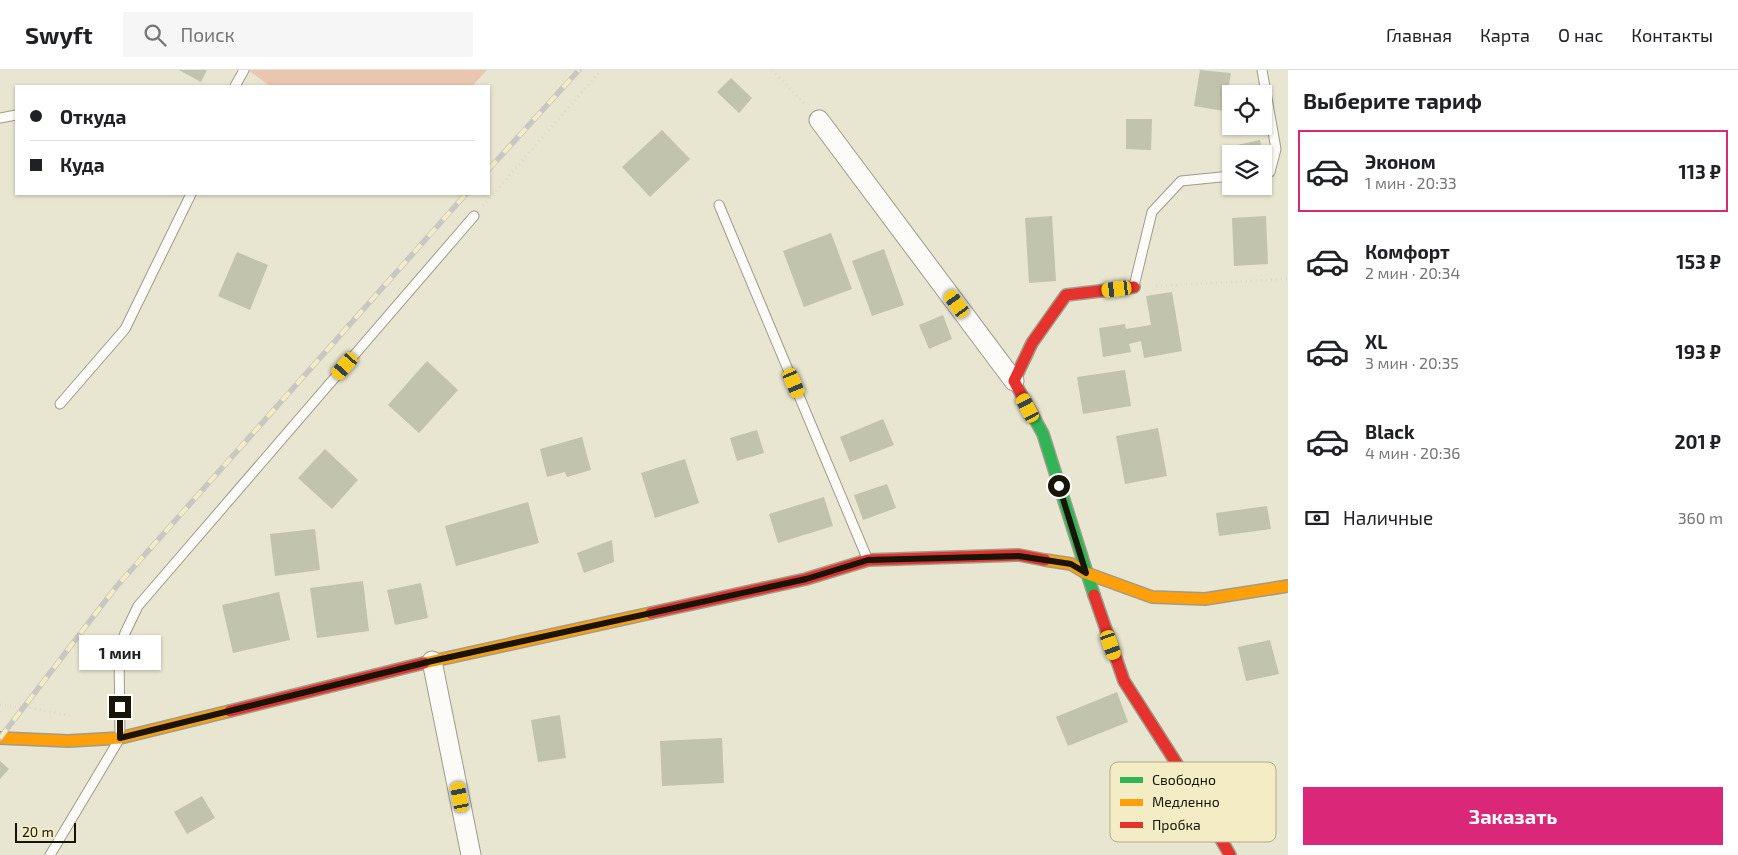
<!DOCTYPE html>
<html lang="ru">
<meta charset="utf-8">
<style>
:root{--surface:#fff;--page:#f6f6f6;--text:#202124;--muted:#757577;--line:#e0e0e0;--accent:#db2777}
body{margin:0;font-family:"Exo 2",sans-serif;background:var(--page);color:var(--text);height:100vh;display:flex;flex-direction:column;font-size:19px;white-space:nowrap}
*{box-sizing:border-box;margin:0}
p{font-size:16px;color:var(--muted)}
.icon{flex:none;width:28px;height:28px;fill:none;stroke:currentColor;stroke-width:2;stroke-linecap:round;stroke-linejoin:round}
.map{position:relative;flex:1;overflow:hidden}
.details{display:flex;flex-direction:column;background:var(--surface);width:450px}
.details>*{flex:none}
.hud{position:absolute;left:15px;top:15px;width:475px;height:110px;border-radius:0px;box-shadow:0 1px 4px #0004;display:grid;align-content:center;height:110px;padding:0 15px;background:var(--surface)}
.tools{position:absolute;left:1222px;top:15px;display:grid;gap:10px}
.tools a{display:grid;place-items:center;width:50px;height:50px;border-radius:0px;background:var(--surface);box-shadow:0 1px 4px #0004;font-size:25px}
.scale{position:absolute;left:15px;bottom:12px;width:61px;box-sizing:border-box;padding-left:5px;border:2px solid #181507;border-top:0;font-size:14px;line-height:18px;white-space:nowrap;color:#181507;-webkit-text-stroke:4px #f3ecc5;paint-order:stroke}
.end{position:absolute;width:22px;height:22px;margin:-11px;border:6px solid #181507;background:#fff;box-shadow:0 0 0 2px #fff}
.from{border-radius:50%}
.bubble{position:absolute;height:35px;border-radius:0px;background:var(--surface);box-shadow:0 1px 4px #0004;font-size:16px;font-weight:700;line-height:35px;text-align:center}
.car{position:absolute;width:15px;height:30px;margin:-15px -8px;border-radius:6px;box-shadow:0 0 4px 1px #0007;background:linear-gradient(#f5c518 24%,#345 0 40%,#f5c518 0 76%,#345 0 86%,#f5c518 0)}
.hud b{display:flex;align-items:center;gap:18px;height:48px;font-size:19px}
.hud b+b{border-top:1px solid var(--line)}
.hud i{width:12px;height:12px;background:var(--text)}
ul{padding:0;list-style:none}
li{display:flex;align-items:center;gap:15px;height:82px;margin:0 10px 8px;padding:0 5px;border:2px solid transparent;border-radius:0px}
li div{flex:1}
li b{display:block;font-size:19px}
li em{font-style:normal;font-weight:700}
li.current{border-color:var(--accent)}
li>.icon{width:45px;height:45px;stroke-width:1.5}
h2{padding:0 15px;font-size:22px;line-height:60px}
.pay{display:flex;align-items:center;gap:12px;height:55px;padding:0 15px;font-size:19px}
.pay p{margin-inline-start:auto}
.primary-button{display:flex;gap:10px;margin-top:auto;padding:10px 15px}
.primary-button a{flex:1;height:58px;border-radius:0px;background:var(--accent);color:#fff;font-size:20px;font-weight:700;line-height:58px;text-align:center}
header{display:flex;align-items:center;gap:30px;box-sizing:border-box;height:70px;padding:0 25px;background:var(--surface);border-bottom:1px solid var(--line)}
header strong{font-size:24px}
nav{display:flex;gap:28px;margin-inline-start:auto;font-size:18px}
.search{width:350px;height:45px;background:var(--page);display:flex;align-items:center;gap:12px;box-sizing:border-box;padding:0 18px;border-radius:0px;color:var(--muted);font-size:19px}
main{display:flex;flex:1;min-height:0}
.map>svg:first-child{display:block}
.green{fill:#eac5af}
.building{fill:#c2c3ac}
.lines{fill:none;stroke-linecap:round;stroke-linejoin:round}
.lane-casing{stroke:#9e9c8b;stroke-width:11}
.street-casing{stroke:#9e9c8b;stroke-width:21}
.fast-casing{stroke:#9e9c8b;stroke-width:14}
.slow-casing{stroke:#9e9c8b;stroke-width:14}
.jam-casing{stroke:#9e9c8b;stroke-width:14}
.path{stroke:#dcdbd4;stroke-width:3;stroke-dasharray:1 4;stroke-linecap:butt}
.lane{stroke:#fcfbf8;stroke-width:9}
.street{stroke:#fcfbf8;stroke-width:19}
.fast{stroke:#30b455;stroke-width:11}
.slow{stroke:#ff9f0a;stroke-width:11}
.jam{stroke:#e5322d;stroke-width:11}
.rail-casing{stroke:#c9c7c2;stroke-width:5.5}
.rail{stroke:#f3ecc5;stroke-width:4;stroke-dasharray:11;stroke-linecap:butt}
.route{stroke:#181507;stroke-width:6}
.key{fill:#f3ecc5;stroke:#b1ac8c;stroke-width:1}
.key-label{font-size:14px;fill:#181507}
</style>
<header>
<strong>Swyft</strong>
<div class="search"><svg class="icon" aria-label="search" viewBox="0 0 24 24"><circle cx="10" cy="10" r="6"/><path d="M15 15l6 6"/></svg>Поиск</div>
<nav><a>Главная</a><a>Карта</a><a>О нас</a><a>Контакты</a></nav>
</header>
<main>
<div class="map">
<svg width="1288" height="785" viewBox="0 0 1288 785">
<rect width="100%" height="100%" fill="#e8e5d0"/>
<polygon class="green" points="248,0 487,0 472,16 270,16"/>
<g class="building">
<polygon points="179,0 207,0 201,12"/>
<polygon points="1200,0 1231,3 1224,41 1194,36"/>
<polygon points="731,8 752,28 739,43 717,22"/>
<polygon points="1126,49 1152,49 1151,80 1126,79"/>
<polygon points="662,60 690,89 650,127 622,97"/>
<polygon points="1260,70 1263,84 1239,84 1237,75"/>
<polygon points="1052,146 1056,211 1029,213 1025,148"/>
<polygon points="1266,146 1268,194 1234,196 1232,148"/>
<polygon points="831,163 852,219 804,237 783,181"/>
<polygon points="884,179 904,235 872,246 852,191"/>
<polygon points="237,182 268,195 250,240 218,226"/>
<polygon points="1172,222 1182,281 1144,288 1141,271 1129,274 1131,282 1103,287 1099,258 1125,254 1126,259 1151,255 1146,226"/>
<polygon points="943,245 952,269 929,279 919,255"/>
<polygon points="427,291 458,320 419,363 388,335"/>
<polygon points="1125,300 1131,336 1083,344 1077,307"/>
<polygon points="883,349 894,375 850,392 840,367"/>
<polygon points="1158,358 1167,406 1125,414 1116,366"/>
<polygon points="757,360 764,383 737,391 730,368"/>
<polygon points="582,367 591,400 567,407 565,402 547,407 540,379"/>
<polygon points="325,379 358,410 332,439 298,408"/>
<polygon points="685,389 699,433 655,448 641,403"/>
<polygon points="887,414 896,438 863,450 854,425"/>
<polygon points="824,427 833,456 778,473 769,444"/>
<polygon points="528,432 539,473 456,496 445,456"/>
<polygon points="1267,436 1271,459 1219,466 1216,443"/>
<polygon points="315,459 320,500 275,506 270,464"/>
<polygon points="612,470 614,492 584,503 577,483"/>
<polygon points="363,511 369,561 317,568 310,518"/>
<polygon points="421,513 428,548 395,555 387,520"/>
<polygon points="279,522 290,570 233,583 222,535"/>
<polygon points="1270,570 1279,604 1246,611 1238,577"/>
<polygon points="1117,622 1128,652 1068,676 1056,647"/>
<polygon points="560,645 566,688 538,692 531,650"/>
<polygon points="722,668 724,713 662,716 660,671"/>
<polygon points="0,691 9,699 0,709"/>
<polygon points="202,726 215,748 187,764 174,742"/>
</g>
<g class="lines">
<g class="lane-casing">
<g id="lane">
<polyline points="1262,0 1276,79 1270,102 1264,103"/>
<polyline points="235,16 244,0"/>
<polyline points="0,48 16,45"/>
<polyline points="719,135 867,488"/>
<polyline points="1134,216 1152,142 1181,111 1231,106"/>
<polyline points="60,334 125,259 191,124"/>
<polyline points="50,785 120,668 119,583 125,563 138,536 474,146"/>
</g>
</g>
<g class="street-casing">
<g id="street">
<polyline points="819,50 1014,311"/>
<polyline points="432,591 471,785"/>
</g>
</g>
<g class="fast-casing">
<polyline id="fast" points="1031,342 1043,364 1094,525"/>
</g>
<g class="slow-casing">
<g id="slow">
<polyline points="1045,490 1071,494 1086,503 1152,527 1205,529 1288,516"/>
<polyline points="424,593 651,543"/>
<polyline points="0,668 68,671 120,668 230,641"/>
</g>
</g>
<g class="jam-casing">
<g id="jam">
<polyline points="1031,342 1014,311 1032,273 1066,225 1134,217"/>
<polyline points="1094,525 1124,611 1184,705 1230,785"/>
<polyline points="651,543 806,509 868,490 1019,485 1045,490"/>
<polyline points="230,641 424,593"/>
</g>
</g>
<g class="path">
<polyline points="772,0 807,36"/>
<polyline points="483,136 601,0"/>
<polyline points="1156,216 1288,209"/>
<polyline points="0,635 24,637 73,646"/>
</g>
<use href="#lane" class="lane"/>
<use href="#street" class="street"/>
<use href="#fast" class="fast"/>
<use href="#slow" class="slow"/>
<use href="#jam" class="jam"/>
<g class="rail-casing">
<g id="rail">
<polyline points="489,99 579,0"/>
<polyline points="0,668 116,517 466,124"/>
</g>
</g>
<use href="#rail" class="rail"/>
</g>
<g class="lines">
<polyline class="route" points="120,637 120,668 432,591 806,509 868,490 1019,486 1071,494 1086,503 1059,416"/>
</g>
<rect x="1110" y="692" width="166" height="80" rx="8" class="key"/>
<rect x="1120" y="707" width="23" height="6" fill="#30b455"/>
<rect x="1120" y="729" width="23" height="7" fill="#ff9f0a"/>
<rect x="1120" y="752" width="23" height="6" fill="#e5322d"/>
<g class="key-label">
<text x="1152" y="715">Свободно</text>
<text x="1152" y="737">Медленно</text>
<text x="1152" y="760">Пробка</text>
</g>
</svg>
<div class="tools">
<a><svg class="icon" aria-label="locate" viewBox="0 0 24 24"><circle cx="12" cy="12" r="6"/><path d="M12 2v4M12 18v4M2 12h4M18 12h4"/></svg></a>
<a><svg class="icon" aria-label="layers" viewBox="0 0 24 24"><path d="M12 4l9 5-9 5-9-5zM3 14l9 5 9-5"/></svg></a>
</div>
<div class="scale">20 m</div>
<i class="end from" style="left:1059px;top:416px"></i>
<i class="end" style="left:120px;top:637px"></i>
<div class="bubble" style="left:79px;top:565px;width:82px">1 мин</div>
<i class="car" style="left:1117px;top:219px;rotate:263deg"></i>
<i class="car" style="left:957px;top:234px;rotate:324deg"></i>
<i class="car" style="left:345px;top:296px;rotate:221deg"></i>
<i class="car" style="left:794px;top:313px;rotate:157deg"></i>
<i class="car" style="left:1028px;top:338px;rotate:332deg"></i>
<i class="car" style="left:1111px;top:575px;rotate:161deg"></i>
<i class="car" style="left:460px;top:727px;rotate:349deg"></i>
<div class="hud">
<b><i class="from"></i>Откуда</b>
<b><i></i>Куда</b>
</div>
</div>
<section class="details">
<h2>Выберите тариф</h2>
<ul>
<li class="current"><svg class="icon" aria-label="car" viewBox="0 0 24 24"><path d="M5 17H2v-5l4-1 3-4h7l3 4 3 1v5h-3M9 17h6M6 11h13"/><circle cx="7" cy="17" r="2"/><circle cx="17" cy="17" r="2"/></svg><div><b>Эконом</b><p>1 мин · 20:33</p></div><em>113 ₽</em></li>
<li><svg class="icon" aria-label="car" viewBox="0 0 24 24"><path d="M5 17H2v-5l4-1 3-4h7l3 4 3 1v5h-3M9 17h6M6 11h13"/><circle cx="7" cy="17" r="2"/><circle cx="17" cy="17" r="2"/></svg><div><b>Комфорт</b><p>2 мин · 20:34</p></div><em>153 ₽</em></li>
<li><svg class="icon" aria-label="car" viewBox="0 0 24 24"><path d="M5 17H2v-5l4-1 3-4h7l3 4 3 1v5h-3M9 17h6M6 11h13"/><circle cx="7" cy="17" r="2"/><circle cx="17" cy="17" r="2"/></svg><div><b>XL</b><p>3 мин · 20:35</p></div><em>193 ₽</em></li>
<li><svg class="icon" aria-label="car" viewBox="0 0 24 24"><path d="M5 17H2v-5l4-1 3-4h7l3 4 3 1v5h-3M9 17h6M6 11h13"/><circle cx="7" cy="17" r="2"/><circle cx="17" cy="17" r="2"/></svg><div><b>Black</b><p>4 мин · 20:36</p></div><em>201 ₽</em></li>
</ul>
<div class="pay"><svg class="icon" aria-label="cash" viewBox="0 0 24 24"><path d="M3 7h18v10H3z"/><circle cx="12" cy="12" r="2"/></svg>Наличные<p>360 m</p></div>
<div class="primary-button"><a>Заказать</a></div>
</section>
</main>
